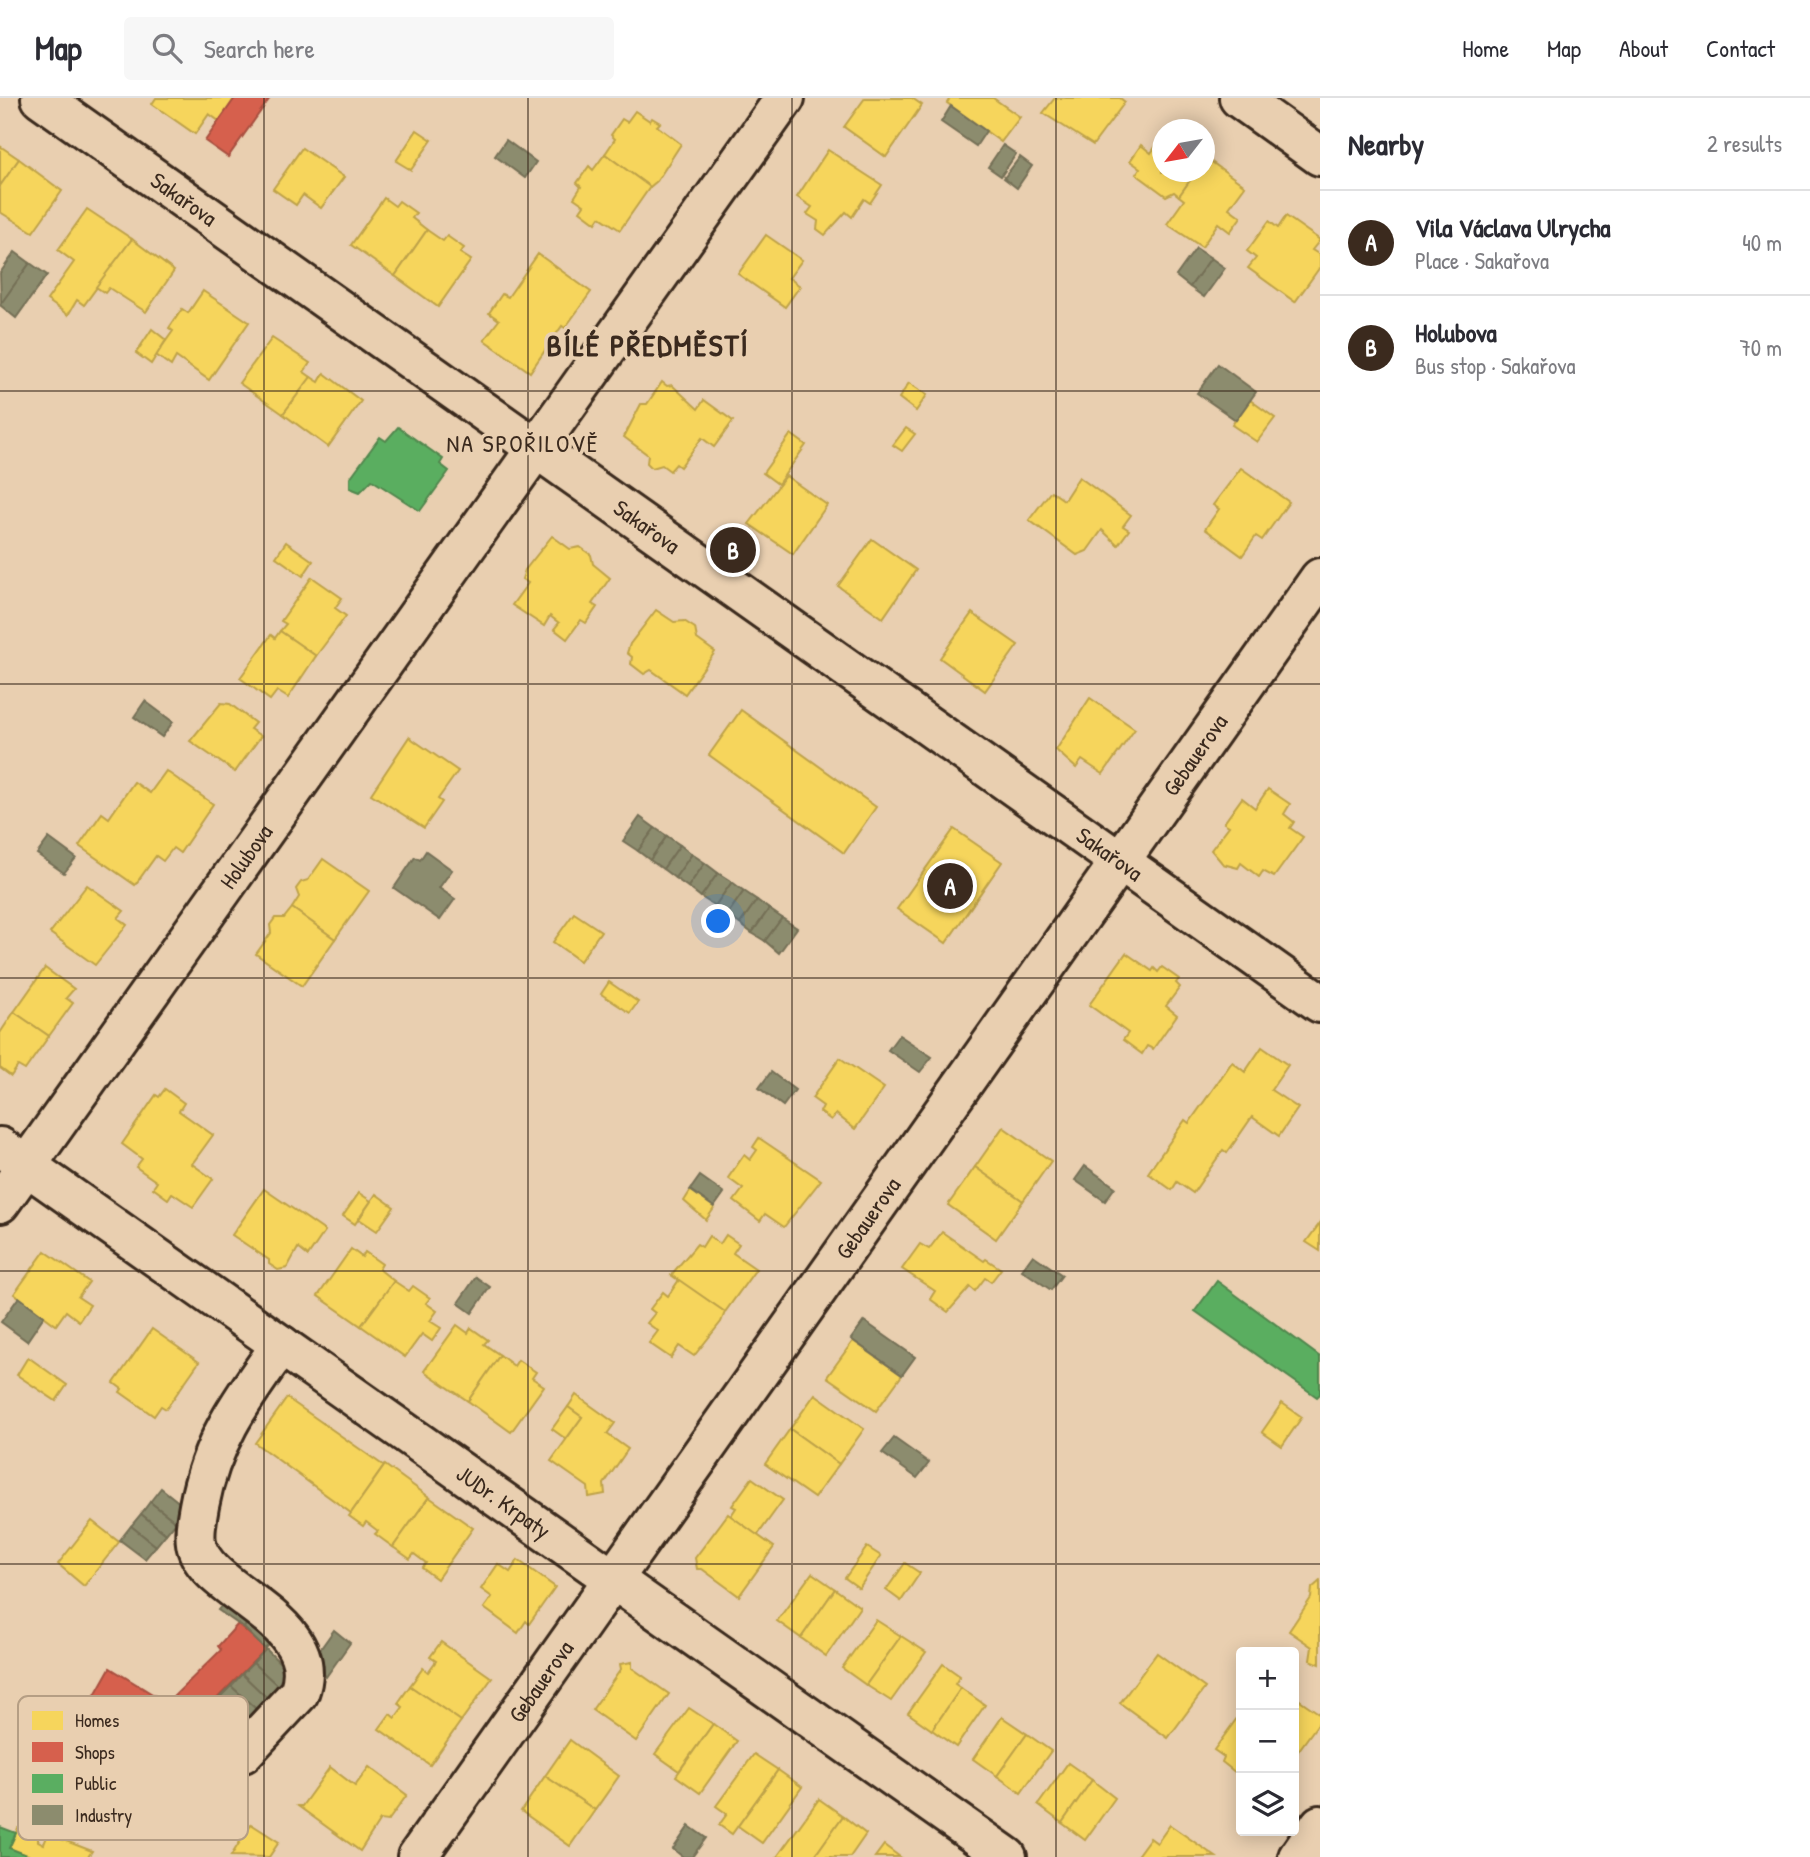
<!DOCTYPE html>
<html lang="en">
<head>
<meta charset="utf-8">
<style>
  :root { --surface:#fff; --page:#f7f7f7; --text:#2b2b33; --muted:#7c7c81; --line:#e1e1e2; --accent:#3b2a1e }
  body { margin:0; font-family:"Patrick Hand",sans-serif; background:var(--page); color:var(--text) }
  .controls { position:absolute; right:21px; bottom:21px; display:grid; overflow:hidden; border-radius:7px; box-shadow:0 4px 18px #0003 }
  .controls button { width:63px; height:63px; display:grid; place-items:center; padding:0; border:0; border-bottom:2px solid var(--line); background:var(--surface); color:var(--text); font:35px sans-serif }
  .compass { position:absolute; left:1152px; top:21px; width:63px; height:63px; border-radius:50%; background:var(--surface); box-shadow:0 4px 18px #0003; rotate:239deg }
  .you { position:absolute; left:719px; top:824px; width:24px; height:24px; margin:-18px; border:5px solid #fff; border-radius:50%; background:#1a73e8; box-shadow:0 0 0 10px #1a73e833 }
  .badge { display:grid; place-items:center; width:46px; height:46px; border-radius:50%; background:var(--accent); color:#fff; font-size:23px; font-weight:700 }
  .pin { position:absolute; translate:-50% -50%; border:4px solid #fff; box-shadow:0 2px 7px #0006 }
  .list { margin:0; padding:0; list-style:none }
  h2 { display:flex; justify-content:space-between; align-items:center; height:91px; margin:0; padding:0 28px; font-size:30px }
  h2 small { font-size:23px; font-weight:400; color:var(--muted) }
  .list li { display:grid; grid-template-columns:46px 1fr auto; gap:21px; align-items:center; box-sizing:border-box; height:105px; padding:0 28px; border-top:2px solid var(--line) }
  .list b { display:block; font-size:26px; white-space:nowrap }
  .list p { margin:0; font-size:23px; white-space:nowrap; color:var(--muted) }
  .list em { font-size:23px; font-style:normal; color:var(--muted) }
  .icon { flex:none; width:38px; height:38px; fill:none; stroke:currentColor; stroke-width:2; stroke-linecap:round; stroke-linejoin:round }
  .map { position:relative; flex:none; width:1320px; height:1759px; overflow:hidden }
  header { display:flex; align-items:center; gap:42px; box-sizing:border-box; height:98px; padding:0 35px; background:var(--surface); border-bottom:2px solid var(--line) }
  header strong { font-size:33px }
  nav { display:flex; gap:38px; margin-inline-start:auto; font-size:24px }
  .search { width:490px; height:63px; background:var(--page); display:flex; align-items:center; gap:18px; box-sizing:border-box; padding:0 24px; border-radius:7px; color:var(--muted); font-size:26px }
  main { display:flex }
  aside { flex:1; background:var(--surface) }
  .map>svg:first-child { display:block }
  .homes { fill:#f6d55c; stroke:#bea249; stroke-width:2 }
  .shops { fill:#d6604d; stroke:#a8503f; stroke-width:2 }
  .public { fill:#5aae61; stroke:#51864d; stroke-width:2 }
  .industry { fill:#8c8c6e; stroke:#746f56; stroke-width:2 }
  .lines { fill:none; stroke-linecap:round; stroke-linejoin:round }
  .minor-casing { stroke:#3b2a1e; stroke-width:44 }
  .minor { stroke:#e9cfb0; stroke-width:38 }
  .grid { fill:none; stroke:#3b2a1e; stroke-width:2; stroke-opacity:0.55 }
  .labels { text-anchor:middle; stroke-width:7; stroke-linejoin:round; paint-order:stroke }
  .street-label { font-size:23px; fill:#3b2a1e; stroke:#e9cfb0 }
  .neighbourhood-label { font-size:24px; letter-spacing:2px; fill:#3b2a1e; stroke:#e9cfb0 }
  .district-label { font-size:30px; font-weight:bold; letter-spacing:2px; fill:#3b2a1e; stroke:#e9cfb0 }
  .key { fill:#e9cfb0; stroke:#b59e84; stroke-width:2 }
  .key-label { font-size:19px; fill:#3b2a1e }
</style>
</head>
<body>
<header>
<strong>Map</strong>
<div class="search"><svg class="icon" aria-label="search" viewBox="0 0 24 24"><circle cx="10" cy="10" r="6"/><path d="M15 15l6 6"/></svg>Search here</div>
<nav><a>Home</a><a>Map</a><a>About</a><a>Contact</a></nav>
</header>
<main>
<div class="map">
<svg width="1320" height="1759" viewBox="0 0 1320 1759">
  <rect width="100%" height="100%" fill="#e9cfb0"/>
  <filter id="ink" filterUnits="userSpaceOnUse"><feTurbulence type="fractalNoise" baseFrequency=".0143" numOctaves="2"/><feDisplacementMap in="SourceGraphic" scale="14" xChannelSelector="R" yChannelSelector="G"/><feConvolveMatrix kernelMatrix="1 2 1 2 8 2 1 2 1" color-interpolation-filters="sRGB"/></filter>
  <g filter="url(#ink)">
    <!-- homes -->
    <g class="homes">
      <polygon points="156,0 235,0 219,23 209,16 195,36 152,6"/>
      <polygon points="865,0 912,0 922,7 886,59 844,29"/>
      <polygon points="950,0 993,0 1020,19 1001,44 947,5"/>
      <polygon points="1055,0 1120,0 1125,4 1093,47 1043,15"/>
      <polygon points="635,13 650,23 652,20 660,25 657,28 681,46 657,83 650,89 605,56 615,41 611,37 622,21 627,24"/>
      <polygon points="417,32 432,42 411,72 396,63"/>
      <polygon points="1162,39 1162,74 1196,74 1179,98 1174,94 1166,98 1136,76 1140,70 1130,63 1141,47 1151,55"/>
      <polygon points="0,48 19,61 0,88"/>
      <polygon points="302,50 344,79 321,110 303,97 296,107 273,91"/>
      <polygon points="828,52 882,87 870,105 864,101 852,119 846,114 825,137 817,131 818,123 807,116 812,109 797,99"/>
      <polygon points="605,56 650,89 620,132 600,119 596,125 580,113 584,107 574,100 581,89 577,85 589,68 593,72"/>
      <polygon points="1206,60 1245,88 1229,110 1241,119 1230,134 1218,125 1202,149 1167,126 1184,102 1179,98 1196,74 1204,74"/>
      <polygon points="19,61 62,93 33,134 0,114 0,88"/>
      <polygon points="384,100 395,108 399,103 416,115 412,120 427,132 395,178 351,147"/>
      <polygon points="87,111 132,141 84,207 77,202 68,217 47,202 74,164 58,152"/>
      <polygon points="1286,118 1320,142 1312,152 1320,157 1320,169 1295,204 1248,170 1256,160 1247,153 1269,123 1278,130"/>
      <polygon points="427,132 443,143 447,138 464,150 460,155 471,162 438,209 395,178"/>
      <polygon points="766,137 802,162 789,180 800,188 785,209 738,176"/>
      <polygon points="132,141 174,173 146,214 109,190 105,195 96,189"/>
      <polygon points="538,156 591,194 565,230 562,228 530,274 484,242 499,222 489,215 502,196 508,199"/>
      <polygon points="203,193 249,224 209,282 176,259 171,268 156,257 173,233 169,230 182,211 188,215"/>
      <polygon points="152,231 166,242 151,266 136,255"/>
      <polygon points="272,240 310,265 304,274 311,279 283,316 239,285"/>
      <polygon points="324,275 361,303 328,349 283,316 311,279 319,284"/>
      <polygon points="662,284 667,288 672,287 698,311 704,302 733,323 714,349 702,340 680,369 676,366 670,373 662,367 652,370 647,365 648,357 624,339 641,306 647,306"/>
      <polygon points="909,285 927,297 916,313 899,300"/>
      <polygon points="1250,302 1275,320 1257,344 1232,327"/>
      <polygon points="906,330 915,336 902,353 893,347"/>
      <polygon points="791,336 806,347 778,386 763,375"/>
      <polygon points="1241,370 1289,404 1262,442 1256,438 1242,458 1205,431 1219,411 1213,407"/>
      <polygon points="786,378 827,407 793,456 749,426"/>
      <polygon points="1079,379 1131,417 1123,428 1129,432 1118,447 1102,432 1087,453 1077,457 1029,422 1051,393 1064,402"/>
      <polygon points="552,438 570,451 580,449 591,457 593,466 610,480 592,506 597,509 586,525 581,522 567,541 554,531 559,525 550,518 544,528 512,507 528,485 522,481 525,472"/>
      <polygon points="872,441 916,472 883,520 838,488"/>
      <polygon points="286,444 313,463 303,478 276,459"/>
      <polygon points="312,479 342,500 335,510 346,518 316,558 280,533 286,526 281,523"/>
      <polygon points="656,512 674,524 684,523 695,530 697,541 715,554 685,596 651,572 644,576 631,566 632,559 627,555 630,546"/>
      <polygon points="972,515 1018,547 985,593 940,560"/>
      <polygon points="280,533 316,558 288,600 277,593 270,602 240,580 271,537 275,540"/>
      <polygon points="1090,600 1135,631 1103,676 1082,662 1076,670 1056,652"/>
      <polygon points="221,605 230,606 255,625 250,631 261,638 235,674 190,643"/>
      <polygon points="741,612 876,709 844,755 709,657"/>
      <polygon points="409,639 458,673 438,701 442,704 424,730 371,696"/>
      <polygon points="166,673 213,706 180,755 173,750 163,763 156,758 135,787 79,748 102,715 109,720 134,684 150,695"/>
      <polygon points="1268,691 1290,706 1284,716 1294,724 1290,730 1303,739 1274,779 1263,773 1259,779 1241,765 1238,770 1223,766 1211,752 1229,728 1224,725 1242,700 1255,710"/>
      <polygon points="954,731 1002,764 946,845 897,811"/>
      <polygon points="323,761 369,793 335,841 292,810 299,799 296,791 301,784 308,782"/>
      <polygon points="87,787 124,813 118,820 127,827 95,867 50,835"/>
      <polygon points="292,810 335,841 302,888 256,856 271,835 270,827 275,820 284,820"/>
      <polygon points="574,815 601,833 580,863 553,844"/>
      <polygon points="1126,855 1152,873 1154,870 1158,874 1162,869 1179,881 1176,885 1180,889 1166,908 1177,917 1153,951 1147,948 1142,956 1123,942 1128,935 1089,907"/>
      <polygon points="45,870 74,891 66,900 73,905 49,938 14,914"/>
      <polygon points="609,884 638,904 630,915 601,896"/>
      <polygon points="14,914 49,938 25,972 18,968 11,978 0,970 0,935"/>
      <polygon points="1262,949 1288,967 1271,992 1298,1010 1279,1038 1252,1019 1227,1055 1223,1052 1193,1095 1177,1084 1172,1092 1148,1075 1185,1022 1189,1025 1232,964 1245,974"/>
      <polygon points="840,960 884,990 855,1031 836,1016 831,1022 820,1014 823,1008 812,1000"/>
      <polygon points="165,991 184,1005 179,1013 213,1037 192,1066 213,1081 193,1109 172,1095 168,1101 153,1090 157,1084 136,1069 142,1061 122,1046 156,997 159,999"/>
      <polygon points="1003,1029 1051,1063 1023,1103 975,1069"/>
      <polygon points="759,1040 821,1082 784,1129 765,1116 760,1123 734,1103 743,1091 728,1080 744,1057 750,1062 757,1052 753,1049"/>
      <polygon points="975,1069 1023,1103 996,1141 948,1107"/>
      <polygon points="264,1091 325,1133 308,1158 298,1150 287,1170 278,1172 269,1166 269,1162 232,1137"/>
      <polygon points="691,1092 715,1109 706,1122 684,1103"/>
      <polygon points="359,1095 371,1103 355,1126 343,1118"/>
      <polygon points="376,1096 394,1109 377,1133 359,1121"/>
      <polygon points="1320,1125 1320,1153 1306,1144"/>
      <polygon points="942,1134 984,1163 986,1161 1001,1171 991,1184 985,1180 975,1193 970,1189 948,1214 930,1201 935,1193 902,1171 920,1146 929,1151"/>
      <polygon points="726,1137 739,1146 733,1155 756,1171 725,1214 671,1177 697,1146 702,1149 709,1138 720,1146"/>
      <polygon points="351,1151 362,1159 365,1154 382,1166 379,1171 394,1183 361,1228 318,1198"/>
      <polygon points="45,1153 89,1184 78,1199 90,1207 79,1223 66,1213 56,1227 14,1196"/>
      <polygon points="679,1182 725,1214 721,1224 694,1258 679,1248 671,1260 649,1245 658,1233 647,1225 655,1215 650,1211 663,1194 668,1198"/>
      <polygon points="394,1183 409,1193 413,1188 430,1200 426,1205 437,1213 430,1223 441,1230 432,1243 422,1236 405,1259 361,1228"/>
      <polygon points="457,1227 468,1235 471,1230 488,1242 484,1246 500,1257 468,1303 424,1273"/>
      <polygon points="152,1231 199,1264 166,1311 161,1308 154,1318 120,1294 122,1291 114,1285"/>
      <polygon points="853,1243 902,1277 876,1313 827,1279"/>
      <polygon points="500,1257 514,1268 518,1262 536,1274 532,1280 544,1288 511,1334 468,1303"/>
      <polygon points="28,1259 67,1287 56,1303 17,1277"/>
      <polygon points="815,1296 864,1331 839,1366 790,1331"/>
      <polygon points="576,1297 615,1325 607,1336 628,1351 604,1386 605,1396 589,1399 588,1389 551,1363 582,1319 568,1309"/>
      <polygon points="287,1300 384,1368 351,1415 255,1345"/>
      <polygon points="1282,1305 1302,1319 1282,1348 1262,1334"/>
      <polygon points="568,1309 582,1319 566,1341 552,1331"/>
      <polygon points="790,1331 839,1366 814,1400 765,1366"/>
      <polygon points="385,1367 429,1399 393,1449 375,1436 378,1433 366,1424 363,1428 349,1418"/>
      <polygon points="752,1380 783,1402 757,1438 730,1419 736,1410 732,1408"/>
      <polygon points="429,1399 473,1430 437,1481 422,1470 426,1465 414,1456 410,1461 393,1449"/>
      <polygon points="728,1416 774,1449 739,1498 702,1471 697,1471 695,1460"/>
      <polygon points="92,1423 119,1444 84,1488 58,1466"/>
      <polygon points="867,1449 881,1458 859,1490 845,1480"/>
      <polygon points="518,1462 555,1489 529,1526 526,1523 518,1535 484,1510 492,1499 481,1491 498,1466 510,1474"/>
      <polygon points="905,1465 920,1475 901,1503 886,1492"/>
      <polygon points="812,1475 835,1491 801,1540 777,1523"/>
      <polygon points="1320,1483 1320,1566 1310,1562 1312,1549 1289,1533 1311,1500 1312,1490"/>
      <polygon points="835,1491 860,1509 826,1558 801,1540"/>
      <polygon points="876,1522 901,1538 866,1587 842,1570"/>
      <polygon points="901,1538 926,1554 891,1603 866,1587"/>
      <polygon points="441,1544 492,1580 461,1623 410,1588 423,1570 428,1574 436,1563 430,1559"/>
      <polygon points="1157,1555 1205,1590 1168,1640 1120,1605"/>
      <polygon points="632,1564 632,1570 669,1596 636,1643 592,1612 621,1571 620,1566"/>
      <polygon points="943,1566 960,1578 955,1586 961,1590 932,1632 908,1615"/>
      <polygon points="410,1588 461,1623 430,1667 379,1631 390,1616 395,1620 403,1609 398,1605"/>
      <polygon points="961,1590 985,1607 956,1649 932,1632"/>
      <polygon points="1294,1598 1320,1616 1320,1623 1296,1656 1294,1654"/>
      <polygon points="689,1610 713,1626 679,1673 655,1656"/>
      <polygon points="1240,1616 1241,1617 1241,1679 1222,1664 1224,1659 1214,1652"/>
      <polygon points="1002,1619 1027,1636 997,1678 973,1661"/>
      <polygon points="713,1626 737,1643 700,1695 676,1678"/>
      <polygon points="1027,1636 1051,1653 1021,1695 997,1678"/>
      <polygon points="570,1642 619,1678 595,1712 545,1678"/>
      <polygon points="754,1656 778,1672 732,1736 719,1727 727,1716 716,1708"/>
      <polygon points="1068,1665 1092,1682 1062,1725 1038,1707"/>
      <polygon points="330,1669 355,1688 369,1669 407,1697 388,1723 380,1722 360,1753 298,1708 302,1708"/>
      <polygon points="778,1672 802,1689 762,1745 738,1728"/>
      <polygon points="545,1678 595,1712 570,1748 521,1713"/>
      <polygon points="1092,1682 1115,1700 1085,1742 1062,1725"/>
      <polygon points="819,1701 843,1718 814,1759 777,1759"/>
      <polygon points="843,1718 866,1736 850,1759 814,1759"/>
      <polygon points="251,1726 279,1744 269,1759 231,1758"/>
      <polygon points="1170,1727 1216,1759 1136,1759 1150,1740 1157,1745"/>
      <polygon points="26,1728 33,1731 38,1737 38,1743 44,1746 48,1736 92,1753 88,1759 32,1759 9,1750 18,1730"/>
      <polygon points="884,1747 900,1759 875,1759"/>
    </g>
    <!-- shops -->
    <g class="shops">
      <polygon points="235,0 270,0 228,59 205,43"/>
      <polygon points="238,1526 266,1551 172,1646 92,1602 110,1570 167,1605 221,1552 218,1548"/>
    </g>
    <!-- public -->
    <g class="public">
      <polygon points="398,329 443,361 440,366 449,373 420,413 372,382 360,394 350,390 350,380 380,339 386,343"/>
      <polygon points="1217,1183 1320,1259 1320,1296 1317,1299 1195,1213"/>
      <polygon points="0,1729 16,1735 9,1750 32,1759 0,1759"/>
    </g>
    <!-- industry -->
    <g class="industry">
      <polygon points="951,8 986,33 976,48 941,24"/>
      <polygon points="506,42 536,64 525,80 495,58"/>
      <polygon points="1003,47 1016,56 1001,78 988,69"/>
      <polygon points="1020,59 1032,68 1017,90 1004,80"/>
      <polygon points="1196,150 1211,160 1190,189 1176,178"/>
      <polygon points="15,154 30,165 1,206 0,175"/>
      <polygon points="1211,160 1225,170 1204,199 1190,189"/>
      <polygon points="30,165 47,177 16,220 0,207"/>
      <polygon points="1218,266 1256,294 1236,322 1197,295"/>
      <polygon points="145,603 173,624 162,639 134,619"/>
      <polygon points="640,719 655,730 638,753 623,743"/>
      <polygon points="655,730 667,738 650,762 638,753"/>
      <polygon points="667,738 680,747 663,771 650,762"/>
      <polygon points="49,740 76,760 64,775 37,756"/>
      <polygon points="680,747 692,756 675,780 663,771"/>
      <polygon points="426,753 452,772 439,790 455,801 440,822 394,790 415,759 420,762"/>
      <polygon points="692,756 705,765 688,789 675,780"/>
      <polygon points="705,765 718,775 701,799 688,789"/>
      <polygon points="718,775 732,784 715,808 701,799"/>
      <polygon points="732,784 744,793 727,817 715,808"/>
      <polygon points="744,793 757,802 740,826 727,817"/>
      <polygon points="757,802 769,811 752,835 740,826"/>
      <polygon points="769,811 782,820 765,843 752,835"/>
      <polygon points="782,820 797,830 779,855 765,843"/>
      <polygon points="899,937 932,959 920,974 888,952"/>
      <polygon points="771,974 795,992 783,1008 759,990"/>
      <polygon points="1085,1068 1115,1089 1105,1103 1075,1082"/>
      <polygon points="700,1078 724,1095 714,1109 690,1092"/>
      <polygon points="1033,1157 1062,1177 1051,1192 1022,1172"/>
      <polygon points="476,1179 490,1189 472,1215 458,1205"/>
      <polygon points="19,1199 44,1218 27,1243 1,1224"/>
      <polygon points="864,1223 915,1259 902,1277 851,1241"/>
      <polygon points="894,1340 929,1365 917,1380 882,1355"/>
      <polygon points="161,1390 186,1410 176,1424 150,1404"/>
      <polygon points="150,1404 176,1424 166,1436 141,1416"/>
      <polygon points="141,1416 166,1436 156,1448 131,1428"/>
      <polygon points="131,1428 156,1448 145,1461 120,1442"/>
      <polygon points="229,1498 254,1515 244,1530 218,1512"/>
      <polygon points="254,1515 277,1538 265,1551 244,1530"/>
      <polygon points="334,1532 350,1545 326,1579 314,1560"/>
      <polygon points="266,1551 291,1576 279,1589 253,1565"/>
      <polygon points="253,1565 279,1589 268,1601 242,1576"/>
      <polygon points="242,1576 268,1601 257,1612 231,1588"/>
      <polygon points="231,1588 257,1612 246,1623 220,1599"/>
      <polygon points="689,1728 706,1740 692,1759 683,1759 673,1751"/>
    </g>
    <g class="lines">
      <defs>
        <g id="minor">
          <path id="s1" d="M41,0L1320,905"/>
          <polyline points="1239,0 1320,58"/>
          <path id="s2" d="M0,1049L1007,1759"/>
          <path id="s3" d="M0,1105L785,0"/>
          <path d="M243,1655L299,1595C326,1521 203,1495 196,1445C194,1433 197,1420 199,1408C211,1342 243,1300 281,1247"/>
          <path id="s4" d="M417,1759L1320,480"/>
          <polyline points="1298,1759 1320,1727"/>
        </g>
      </defs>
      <!-- minor casing -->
      <use href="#minor" class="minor-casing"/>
      <!-- minor -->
      <use href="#minor" class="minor"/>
    </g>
  </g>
  <!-- grid -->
  <path class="grid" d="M264,0V1759M528,0V1759M792,0V1759M1056,0V1759M0,293H1320M0,586H1320M0,880H1320M0,1173H1320M0,1466H1320"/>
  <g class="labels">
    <!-- street labels -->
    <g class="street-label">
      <text dy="8" stroke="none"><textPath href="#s1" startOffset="175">Sakařova</textPath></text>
      <text dy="8" stroke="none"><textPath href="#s1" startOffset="742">Sakařova</textPath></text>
      <text dy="8" stroke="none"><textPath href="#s4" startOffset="1349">Gebauerova</textPath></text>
      <text dy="8" stroke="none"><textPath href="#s1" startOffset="1309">Sakařova</textPath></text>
      <text dy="8" stroke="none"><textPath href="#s3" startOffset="425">Holubova</textPath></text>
      <text dy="8" stroke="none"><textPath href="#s4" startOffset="782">Gebauerova</textPath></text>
      <text dy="8" stroke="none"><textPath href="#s2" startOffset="616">JUDr. Krpaty</textPath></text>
      <text dy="8" stroke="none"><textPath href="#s4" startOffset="215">Gebauerova</textPath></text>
    </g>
    <!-- neighbourhood labels -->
    <g class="neighbourhood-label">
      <text x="523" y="354">NA SPOŘILOVĚ</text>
    </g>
    <!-- district labels -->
    <g class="district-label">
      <text x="648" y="258">BÍLÉ PŘEDMĚSTÍ</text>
    </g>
  </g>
  <!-- legend -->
  <rect x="18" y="1598" width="230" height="144" rx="10" class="key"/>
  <rect x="32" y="1613" width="31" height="19" fill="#f6d55c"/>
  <rect x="32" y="1644" width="31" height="20" fill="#d6604d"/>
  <rect x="32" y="1676" width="31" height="19" fill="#5aae61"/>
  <rect x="32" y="1707" width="31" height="20" fill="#8c8c6e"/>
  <g class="key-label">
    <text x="75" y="1629">Homes</text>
    <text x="75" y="1661">Shops</text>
    <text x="75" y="1692">Public</text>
    <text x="75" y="1724">Industry</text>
  </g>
</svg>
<div class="controls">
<button>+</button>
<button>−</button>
<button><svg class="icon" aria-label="layers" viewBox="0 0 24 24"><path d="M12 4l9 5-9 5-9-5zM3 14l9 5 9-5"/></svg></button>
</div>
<svg class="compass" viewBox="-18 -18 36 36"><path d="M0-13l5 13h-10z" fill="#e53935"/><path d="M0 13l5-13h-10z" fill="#7c7c81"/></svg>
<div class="you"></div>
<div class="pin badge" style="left:950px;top:788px">A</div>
<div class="pin badge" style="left:733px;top:452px">B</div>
</div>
<aside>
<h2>Nearby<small>2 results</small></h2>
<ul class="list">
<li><span class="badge">A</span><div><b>Vila Václava Ulrycha</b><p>Place · Sakařova</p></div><em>40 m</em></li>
<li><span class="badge">B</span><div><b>Holubova</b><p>Bus stop · Sakařova</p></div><em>70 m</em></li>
</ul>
</aside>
</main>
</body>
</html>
